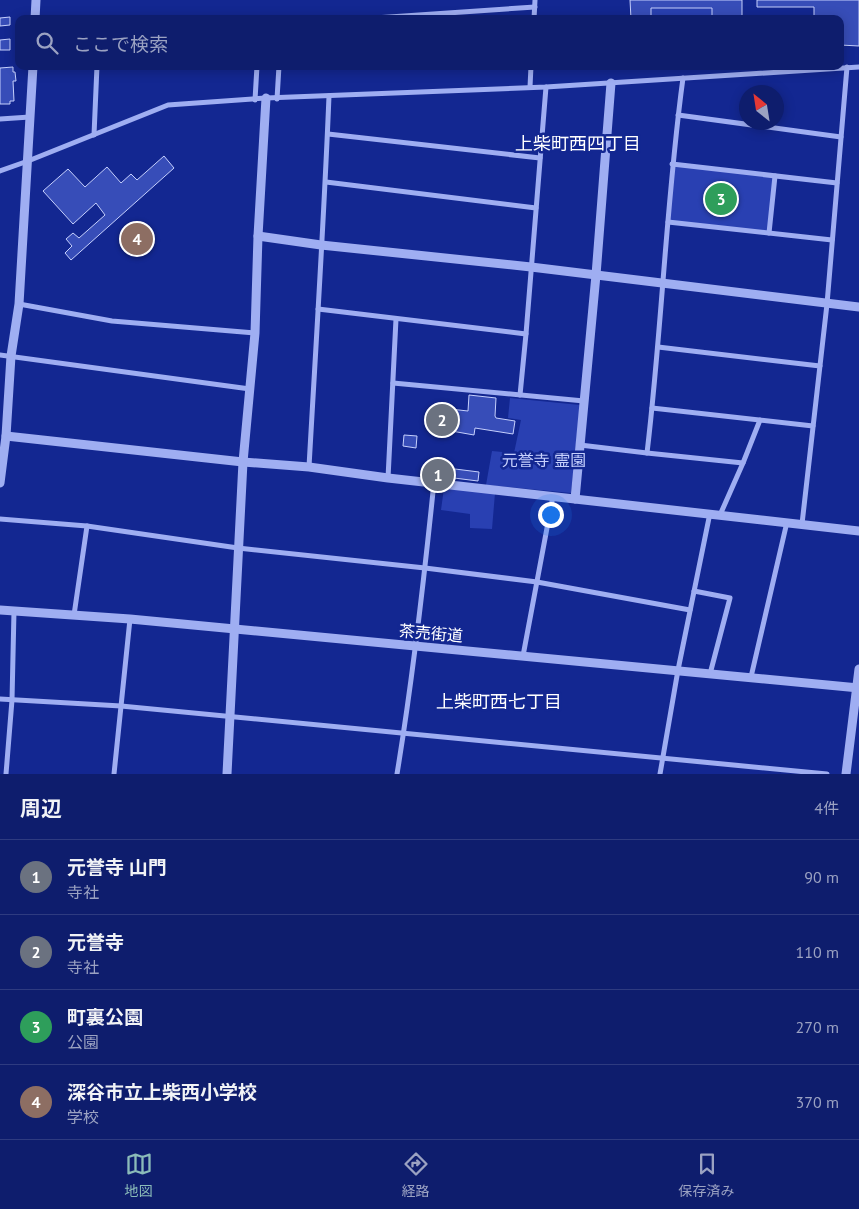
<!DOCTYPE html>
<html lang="ja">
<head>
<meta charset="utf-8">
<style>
  :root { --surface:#0e1d6d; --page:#1c2a75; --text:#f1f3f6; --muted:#9ba2c2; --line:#2e3b80; --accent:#8bbbb9 }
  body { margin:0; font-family:"PT Sans","Noto Sans JP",sans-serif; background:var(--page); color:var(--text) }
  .compass { position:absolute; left:739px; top:85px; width:45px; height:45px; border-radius:50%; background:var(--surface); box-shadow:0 2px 12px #0003; rotate:330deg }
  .you { position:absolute; left:550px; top:514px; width:18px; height:18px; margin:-12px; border:4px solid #fff; border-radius:50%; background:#1a73e8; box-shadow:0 0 0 8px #1a73e833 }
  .badge { display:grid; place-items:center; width:32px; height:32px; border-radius:50%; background:var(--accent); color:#fff; font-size:16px; font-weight:700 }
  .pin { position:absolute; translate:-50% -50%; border:2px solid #fff; box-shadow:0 1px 5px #0006 }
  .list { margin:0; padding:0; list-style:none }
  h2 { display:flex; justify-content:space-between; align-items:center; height:65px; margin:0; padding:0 20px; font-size:21px }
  h2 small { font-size:16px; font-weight:400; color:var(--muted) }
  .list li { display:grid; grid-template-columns:32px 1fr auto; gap:15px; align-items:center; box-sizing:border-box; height:75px; padding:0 20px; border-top:1px solid var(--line) }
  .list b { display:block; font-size:19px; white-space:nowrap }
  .list p { margin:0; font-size:16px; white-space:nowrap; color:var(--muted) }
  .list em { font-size:16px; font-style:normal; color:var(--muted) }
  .icon { flex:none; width:28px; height:28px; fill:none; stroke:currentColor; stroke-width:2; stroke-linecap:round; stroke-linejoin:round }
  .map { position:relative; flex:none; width:859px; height:774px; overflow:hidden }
  .search { position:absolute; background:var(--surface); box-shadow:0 2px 12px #0003; left:15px; right:15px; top:15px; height:55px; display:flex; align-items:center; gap:12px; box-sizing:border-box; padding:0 18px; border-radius:10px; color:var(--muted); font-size:19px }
  .sheet { height:365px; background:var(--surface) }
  nav { display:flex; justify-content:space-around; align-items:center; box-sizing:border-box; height:70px; border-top:1px solid var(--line); background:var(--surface); font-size:14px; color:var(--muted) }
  nav a { display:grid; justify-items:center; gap:2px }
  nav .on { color:var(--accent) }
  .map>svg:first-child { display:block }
  .green { fill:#2940b2 }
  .building { fill:#374db8; stroke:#c6d0fd }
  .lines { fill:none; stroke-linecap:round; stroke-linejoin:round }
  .minor { stroke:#9faef2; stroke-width:5 }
  .tertiary { stroke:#9faef2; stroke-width:9 }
  .labels { text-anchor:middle; stroke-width:5; stroke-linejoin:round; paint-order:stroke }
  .park-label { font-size:16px; fill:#c6d0fd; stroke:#132791 }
  .street-label { font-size:16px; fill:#fff; stroke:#132791 }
  .neighbourhood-label { font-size:18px; fill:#fff; stroke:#132791 }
</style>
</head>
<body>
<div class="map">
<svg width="859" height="774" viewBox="0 0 859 774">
  <rect width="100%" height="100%" fill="#132791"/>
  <!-- green -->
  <g class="green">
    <rect x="651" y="8" width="61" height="11"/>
    <polygon points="672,164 775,176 769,233 668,222"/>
    <polygon points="510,398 580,405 571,493 486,485 492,451 514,453 521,420 508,418"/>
    <polygon points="444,488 495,493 492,529 470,528 470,514 441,510"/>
  </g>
  <!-- building -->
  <g class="building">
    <polygon points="630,0 742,0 742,19 712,19 712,8 651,8 651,19 631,19"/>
    <polygon points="757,0 859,0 859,46 840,45 840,19 814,19 814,7 757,7"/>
    <polygon points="10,17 10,25 0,26 0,18"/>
    <polygon points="10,39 10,50 0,50 0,40"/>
    <polygon points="13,67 13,72 15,72 16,81 13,81 14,101 10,101 10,104 0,104 0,68"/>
    <polygon points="164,156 174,168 71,260 65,253 72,246 66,239 73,233 79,238 105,215 96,203 73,224 43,191 68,169 85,187 107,167 121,183 131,174 137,180"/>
    <polygon points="469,395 496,398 495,416 496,418 515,421 513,434 475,428 474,435 446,430 445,435 437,434 437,429 429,428 432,407 468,411"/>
    <polygon points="404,435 417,436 416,448 403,446"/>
    <polygon points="455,469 479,472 478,481 454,478"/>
  </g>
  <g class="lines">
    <!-- minor -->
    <g class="minor">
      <polyline points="360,19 535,7"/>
      <polyline points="534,19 535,0"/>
      <polyline points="530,87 531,66"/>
      <polyline points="277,99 279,66"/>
      <polyline points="255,100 257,66"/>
      <polyline points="678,115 841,137"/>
      <polyline points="0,119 30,117"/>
      <polyline points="328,134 540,158"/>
      <polyline points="94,135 97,66"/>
      <polyline points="672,164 837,183"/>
      <polyline points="0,171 28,161 168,105 266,98 546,87 859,67"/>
      <polyline points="326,182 536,208"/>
      <polyline points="668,222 832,240"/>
      <polyline points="769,233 775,176"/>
      <polyline points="19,304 112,321 255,333"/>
      <polyline points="318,309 526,334 546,87"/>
      <polyline points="658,347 820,366"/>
      <polyline points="0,355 250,389"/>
      <polyline points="393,383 584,401"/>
      <polyline points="520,395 526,334"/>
      <polyline points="652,408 813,426"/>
      <path d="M580,445L647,453C662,328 666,202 683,78"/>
      <polyline points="647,453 743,463"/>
      <path d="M309,467C316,343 324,220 329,96"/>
      <polyline points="388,478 396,319"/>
      <polyline points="720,515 743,463 760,420"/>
      <polyline points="0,519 87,526 238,548 425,568 537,582 690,610"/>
      <polyline points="802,524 827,304 847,67"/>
      <polyline points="694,591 730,598 710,674"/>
      <polyline points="74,615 87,526"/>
      <polyline points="523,656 553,496"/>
      <polyline points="751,677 787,522"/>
      <polyline points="0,699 121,706 827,774"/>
      <polyline points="6,774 12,700 14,611"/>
      <polyline points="114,774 130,619"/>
      <path d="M397,774C413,677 424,580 434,482"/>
      <polyline points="660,774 678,670 710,513"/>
    </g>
    <!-- tertiary -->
    <g class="tertiary">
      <polyline points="35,19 36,0"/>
      <polyline points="258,236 321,245 531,267 859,307"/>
      <polyline points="6,436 243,462 309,467 388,478 859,531"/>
      <polyline points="0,483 6,436 11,356 19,304 33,66"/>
      <polyline points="575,499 596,275 611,83"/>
      <polyline points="0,610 130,619 859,688"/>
      <polyline points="227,774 243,462 255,333 258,236 266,98"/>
      <polyline points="846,774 859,669"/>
    </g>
  </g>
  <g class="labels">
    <!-- park labels -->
    <g class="park-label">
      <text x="544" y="466">元誉寺 霊園</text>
    </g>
    <!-- street labels -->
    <g class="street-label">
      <text transform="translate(431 633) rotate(5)" y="6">茶売街道</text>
    </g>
    <!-- neighbourhood labels -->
    <g class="neighbourhood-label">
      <text x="578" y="150">上柴町西四丁目</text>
      <text x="499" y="708">上柴町西七丁目</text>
    </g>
  </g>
</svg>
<svg class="compass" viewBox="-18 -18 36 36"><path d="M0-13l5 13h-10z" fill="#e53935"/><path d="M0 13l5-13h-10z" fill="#9ba2c2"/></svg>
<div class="you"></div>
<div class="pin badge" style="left:438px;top:475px;background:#6b7280">1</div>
<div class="pin badge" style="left:442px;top:420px;background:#6b7280">2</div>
<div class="pin badge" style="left:721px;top:199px;background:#2e9e5b">3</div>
<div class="pin badge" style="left:137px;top:239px;background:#8d6e63">4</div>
<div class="search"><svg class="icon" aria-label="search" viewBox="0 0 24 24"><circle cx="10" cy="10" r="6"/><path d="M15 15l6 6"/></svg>ここで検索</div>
</div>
<section class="sheet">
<h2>周辺<small>4件</small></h2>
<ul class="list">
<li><span class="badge" style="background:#6b7280">1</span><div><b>元誉寺 山門</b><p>寺社</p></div><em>90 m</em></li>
<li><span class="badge" style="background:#6b7280">2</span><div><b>元誉寺</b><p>寺社</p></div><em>110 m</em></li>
<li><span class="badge" style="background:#2e9e5b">3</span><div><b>町裏公園</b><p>公園</p></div><em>270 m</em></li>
<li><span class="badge" style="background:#8d6e63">4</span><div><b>深谷市立上柴西小学校</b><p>学校</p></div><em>370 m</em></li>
</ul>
</section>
<nav>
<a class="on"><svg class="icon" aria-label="map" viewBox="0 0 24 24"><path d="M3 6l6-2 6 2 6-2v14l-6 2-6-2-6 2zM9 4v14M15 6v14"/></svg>地図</a>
<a><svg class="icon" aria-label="directions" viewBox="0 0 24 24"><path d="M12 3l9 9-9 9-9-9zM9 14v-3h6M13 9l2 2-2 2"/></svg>経路</a>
<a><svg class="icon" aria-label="saved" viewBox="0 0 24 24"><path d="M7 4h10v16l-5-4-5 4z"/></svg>保存済み</a>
</nav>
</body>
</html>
